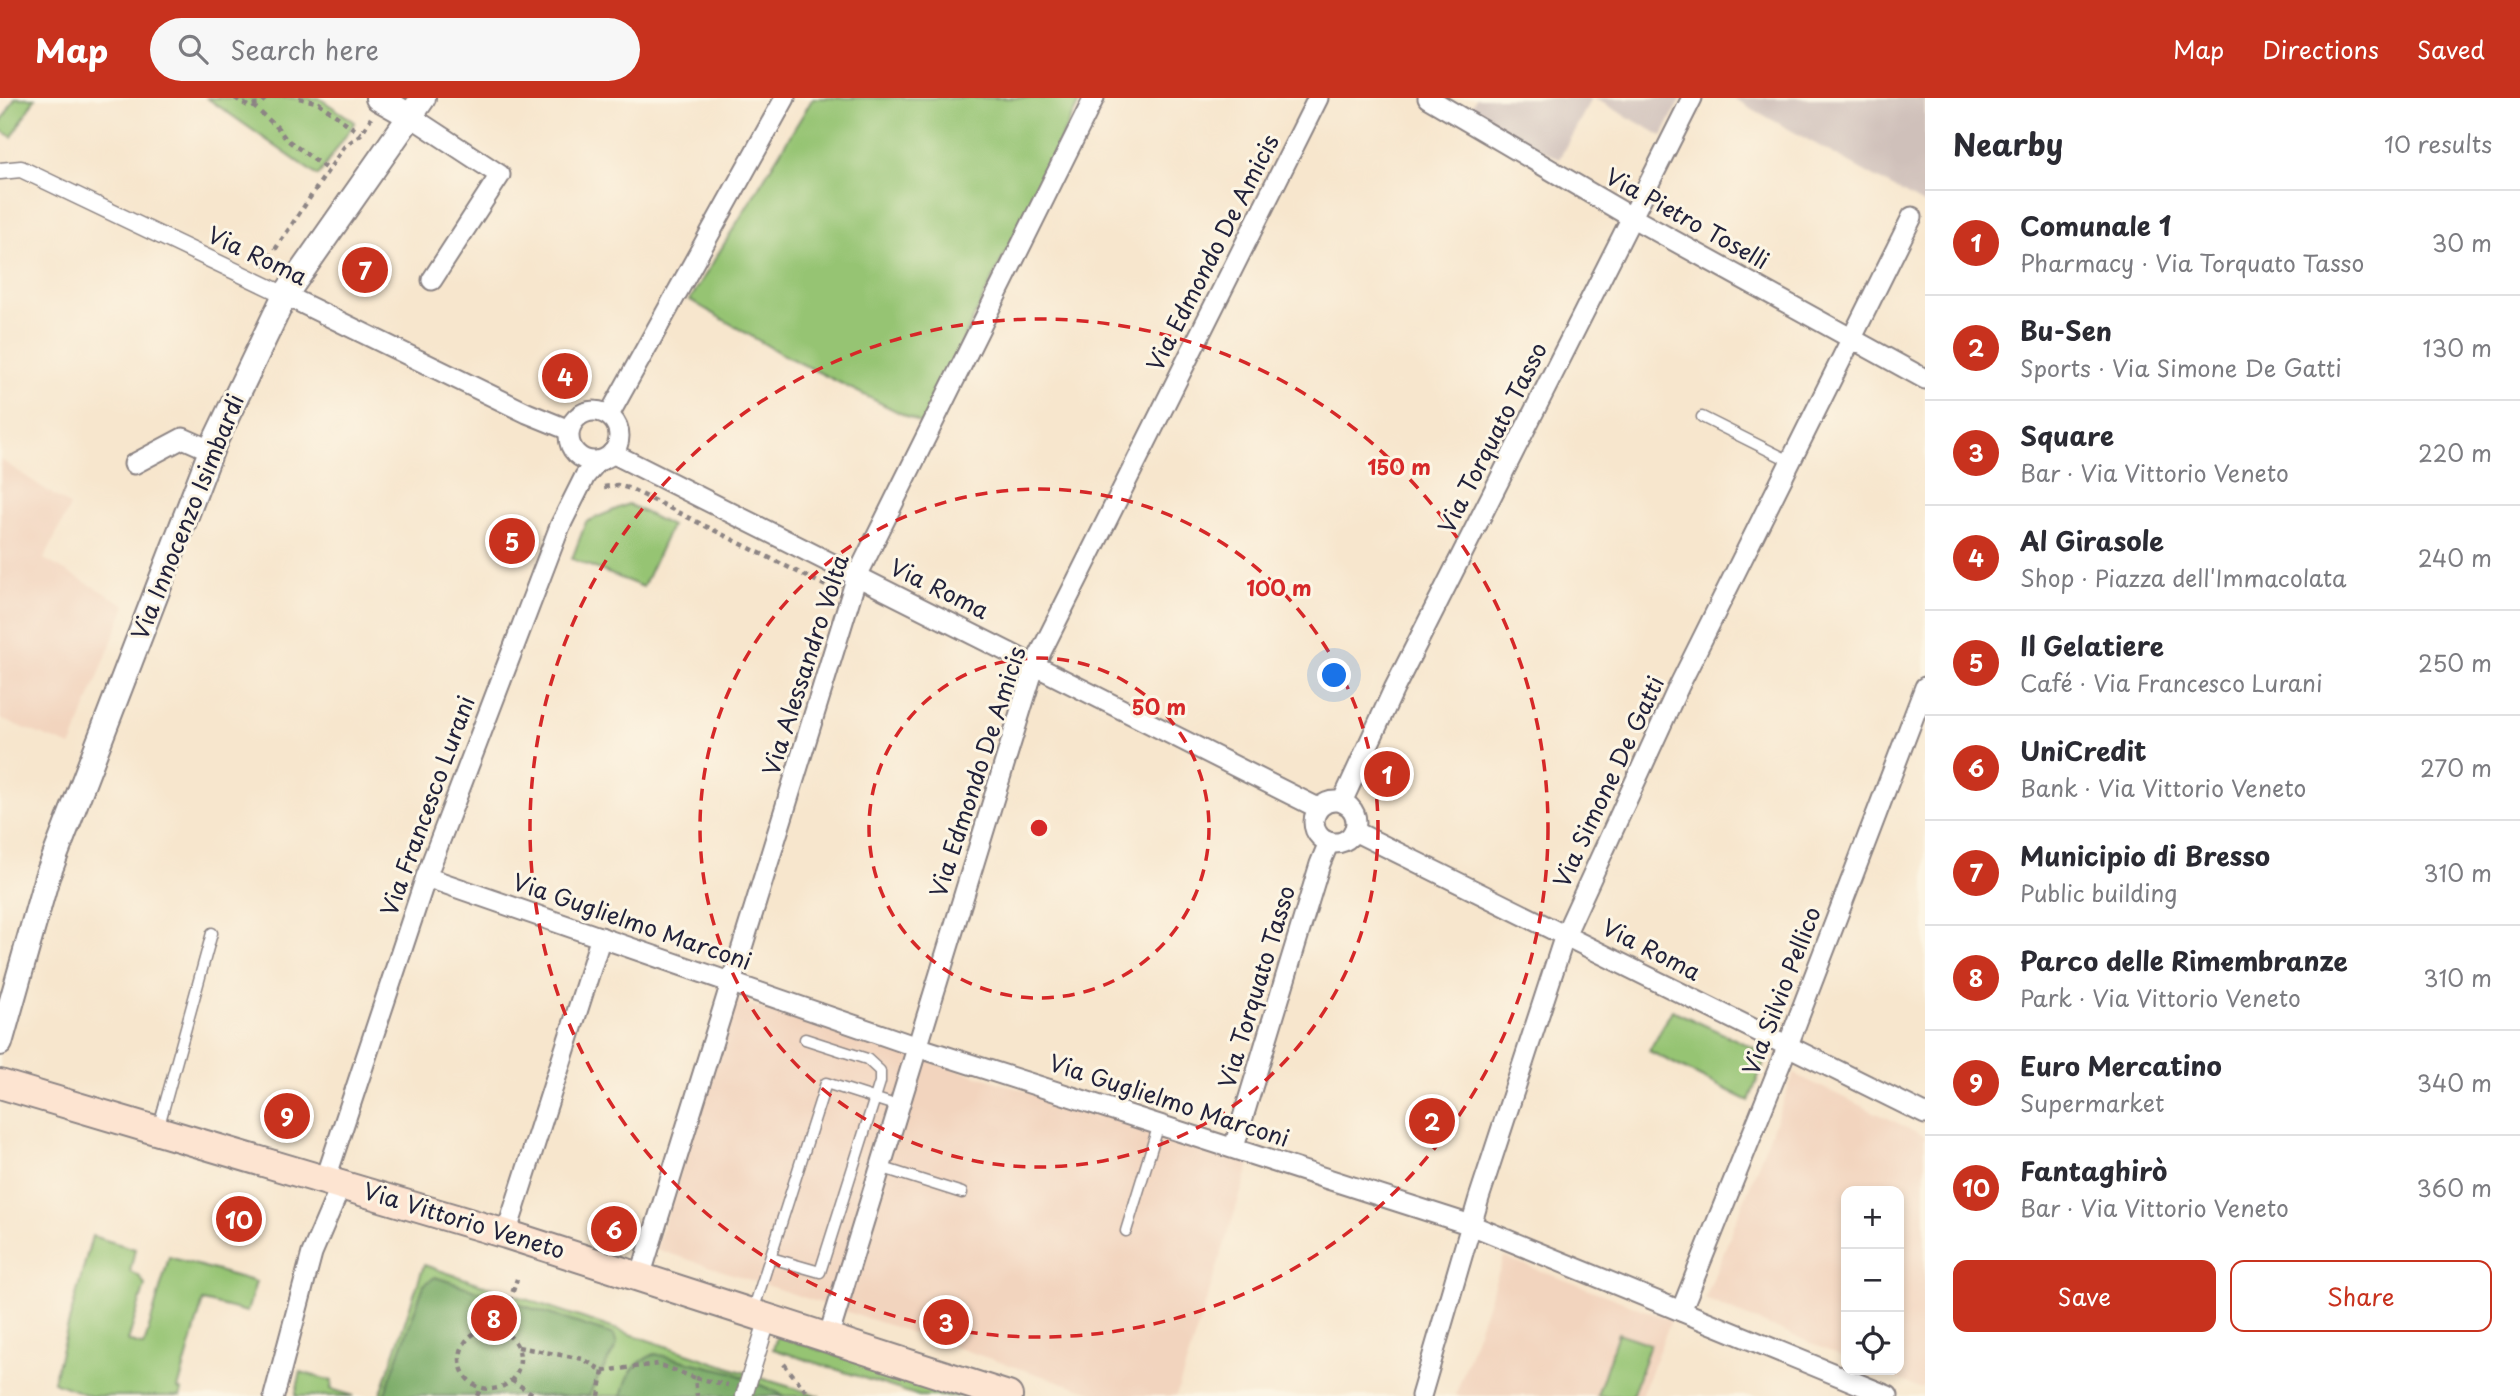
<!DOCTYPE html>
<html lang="en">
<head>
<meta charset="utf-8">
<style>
  :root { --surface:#fff; --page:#f7f7f7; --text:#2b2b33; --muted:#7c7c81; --line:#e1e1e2; --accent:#c8321e }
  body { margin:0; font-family:"Playpen Sans",sans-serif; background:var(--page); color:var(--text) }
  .controls { position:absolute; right:21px; bottom:21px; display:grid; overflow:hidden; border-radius:14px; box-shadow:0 4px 10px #0003 }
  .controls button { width:63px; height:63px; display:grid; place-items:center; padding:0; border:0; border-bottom:2px solid var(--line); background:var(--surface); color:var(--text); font:35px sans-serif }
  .you { position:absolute; left:1335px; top:578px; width:24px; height:24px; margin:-18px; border:5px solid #fff; border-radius:50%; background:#1a73e8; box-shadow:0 0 0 10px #1a73e833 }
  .badge { display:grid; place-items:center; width:46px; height:46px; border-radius:50%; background:var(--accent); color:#fff; font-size:23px; font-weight:700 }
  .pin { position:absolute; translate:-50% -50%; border:4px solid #fff; box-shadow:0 2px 7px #0006 }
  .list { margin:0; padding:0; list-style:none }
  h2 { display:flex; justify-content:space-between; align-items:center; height:91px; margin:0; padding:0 28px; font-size:30px }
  h2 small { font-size:23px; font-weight:400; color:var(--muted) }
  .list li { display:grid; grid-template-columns:46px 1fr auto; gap:21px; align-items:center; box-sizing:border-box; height:105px; padding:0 28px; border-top:2px solid var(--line) }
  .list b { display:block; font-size:26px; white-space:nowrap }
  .list p { margin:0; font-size:23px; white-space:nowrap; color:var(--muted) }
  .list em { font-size:23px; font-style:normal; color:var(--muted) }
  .actions { display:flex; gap:14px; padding:21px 28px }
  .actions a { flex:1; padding:16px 0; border:2px solid var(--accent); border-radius:14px; text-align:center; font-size:24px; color:var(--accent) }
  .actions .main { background:var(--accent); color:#fff }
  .icon { flex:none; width:38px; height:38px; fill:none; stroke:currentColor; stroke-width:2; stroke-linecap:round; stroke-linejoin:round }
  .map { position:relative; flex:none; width:1925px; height:1298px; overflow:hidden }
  header { display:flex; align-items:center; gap:42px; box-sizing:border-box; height:98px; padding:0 35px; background:var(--accent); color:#fff }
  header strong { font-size:33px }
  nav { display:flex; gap:38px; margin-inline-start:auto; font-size:24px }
  .search { width:490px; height:63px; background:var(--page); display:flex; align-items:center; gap:18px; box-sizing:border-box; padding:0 24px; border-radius:38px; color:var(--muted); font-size:26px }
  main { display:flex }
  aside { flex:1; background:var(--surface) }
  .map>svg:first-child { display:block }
  .built { fill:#f2d4be }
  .industrial { fill:#cfc0ba }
  .green { fill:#96c473; stroke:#5c7357; stroke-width:2 }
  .forest { fill:#78aa65; stroke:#4d6650; stroke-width:2 }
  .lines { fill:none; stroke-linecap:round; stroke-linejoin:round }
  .service-casing { stroke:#8c8484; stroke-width:13 }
  .pedestrian-casing { stroke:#8c8484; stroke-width:19 }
  .minor-casing { stroke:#8c8484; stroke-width:23 }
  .tertiary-casing { stroke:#8c8484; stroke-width:28 }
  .secondary-casing { stroke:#8c8484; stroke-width:32 }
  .path { stroke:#8c8484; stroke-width:4.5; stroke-dasharray:5 5; stroke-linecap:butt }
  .service { stroke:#fff; stroke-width:10 }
  .pedestrian { stroke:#fff; stroke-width:16 }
  .minor { stroke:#fff; stroke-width:19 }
  .tertiary { stroke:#fff; stroke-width:24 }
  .secondary { stroke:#fde4d1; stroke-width:28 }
  .ring { fill:none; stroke:#d62828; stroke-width:3.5; stroke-dasharray:12 9 }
  .labels { text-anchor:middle; stroke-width:6; stroke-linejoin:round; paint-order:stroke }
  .street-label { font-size:23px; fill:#22223b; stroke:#fcf5e5 }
  .centre { fill:#d62828; stroke:#fcf5e5; stroke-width:3.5 }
  .ring-label { font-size:21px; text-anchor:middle; font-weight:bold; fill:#d62828; stroke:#fcf5e5; stroke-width:6; stroke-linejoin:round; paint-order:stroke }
</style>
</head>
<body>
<header>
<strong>Map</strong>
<div class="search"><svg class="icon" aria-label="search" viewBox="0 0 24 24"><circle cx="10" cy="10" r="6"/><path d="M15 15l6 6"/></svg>Search here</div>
<nav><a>Map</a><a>Directions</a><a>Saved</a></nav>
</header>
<main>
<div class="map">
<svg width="1925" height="1298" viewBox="0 0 1925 1298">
  <rect width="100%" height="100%" fill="#fcf5e5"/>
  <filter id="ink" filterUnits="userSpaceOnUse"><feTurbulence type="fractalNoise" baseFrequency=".0143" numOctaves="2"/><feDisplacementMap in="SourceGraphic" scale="14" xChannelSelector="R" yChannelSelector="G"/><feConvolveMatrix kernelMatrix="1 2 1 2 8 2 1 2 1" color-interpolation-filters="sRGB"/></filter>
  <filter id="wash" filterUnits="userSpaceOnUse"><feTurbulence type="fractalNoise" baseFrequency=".00686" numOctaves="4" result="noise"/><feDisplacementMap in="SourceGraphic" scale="28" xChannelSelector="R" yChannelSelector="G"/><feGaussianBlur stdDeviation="1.57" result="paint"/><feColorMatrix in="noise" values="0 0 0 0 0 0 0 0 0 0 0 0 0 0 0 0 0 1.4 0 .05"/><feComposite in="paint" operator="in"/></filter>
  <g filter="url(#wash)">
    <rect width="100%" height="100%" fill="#f7e6cd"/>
    <!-- built -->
    <g class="built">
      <polygon points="0,361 70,408 44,461 126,507 71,648 0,621"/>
      <polygon points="733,902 1251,1063 1176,1298 1104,1298 656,1151"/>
      <polygon points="1794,976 1925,1038 1925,1283 1922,1291 1875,1272 1899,1272 1899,1093 1846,1093 1846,1260 1705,1201"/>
      <polygon points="1504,1159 1671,1222 1641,1298 1455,1298"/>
    </g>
    <!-- industrial -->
    <g class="industrial">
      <polygon points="1476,0 1592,0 1559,61 1469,13"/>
      <polygon points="1594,0 1681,0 1662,38"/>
      <polygon points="1733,0 1925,0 1925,107"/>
    </g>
    <!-- green -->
    <g class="green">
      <polygon points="15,0 35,0 12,39 0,32 0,26"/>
      <polygon points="207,0 319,0 355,24 318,78"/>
      <polygon points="813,0 1081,0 922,326 780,255 690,202"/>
      <polygon points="628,406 671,428 643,489 572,461 586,424"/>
      <polygon points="1672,912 1767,956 1749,1003 1649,953"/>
      <polygon points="92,1138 135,1151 130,1174 139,1178 145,1187 128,1243 144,1248 169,1159 256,1184 247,1214 203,1203 178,1291 182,1293 180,1298 90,1298 53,1284"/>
      <polygon points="424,1167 764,1281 820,1298 380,1298"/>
      <polygon points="1618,1235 1650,1246 1632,1298 1597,1298"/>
      <polygon points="777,1238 965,1298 919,1298 773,1251"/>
      <polygon points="301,1274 332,1283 331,1291 354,1298 295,1298"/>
    </g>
    <!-- forest -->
    <g class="forest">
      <polygon points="435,1179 614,1237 617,1247 588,1298 384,1298 424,1187"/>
      <path d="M655,1256L732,1274L785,1298H622C628,1275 633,1265 655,1256Z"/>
    </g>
  </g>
  <g filter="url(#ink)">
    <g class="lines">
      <defs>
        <g id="service">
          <polyline points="1702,319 1792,364"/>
          <polyline points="158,1031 212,835"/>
          <polyline points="880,1069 962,1095"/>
          <polyline points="1126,1133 1159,1026"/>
          <polyline points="771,1160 820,1174 880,984 880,973 867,961 805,941"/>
          <polyline points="753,1213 826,985 898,1008"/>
        </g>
        <g id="pedestrian">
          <polyline points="0,73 21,71 285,197"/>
          <polyline points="744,1298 768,1220"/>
        </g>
        <g id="minor">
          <polyline points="1428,0 1631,119 1925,281"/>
          <polyline points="410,18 500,77 432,182"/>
          <polyline points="285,197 527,315 569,332"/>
          <circle cx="594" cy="338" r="25"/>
          <polyline points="609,317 785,0"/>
          <polyline points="612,355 1318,710"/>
          <polyline points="134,366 183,340 210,352"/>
          <circle cx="1335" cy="724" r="21"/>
          <polyline points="1342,704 1394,591 1692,0"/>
          <polyline points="1354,733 1925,1016"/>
          <polyline points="426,779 917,949 1471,1127 1888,1298"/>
          <polyline points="1234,1049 1320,766 1329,744"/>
          <polyline points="326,1080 426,779 560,428 585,378 598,363"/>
          <polyline points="506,1136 601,839"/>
          <polyline points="640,1179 857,478 1094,0"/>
          <polyline points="1681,1213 1788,947 1925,589"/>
          <polyline points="828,1240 1035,566 1318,0"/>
          <polyline points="274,1298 312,1155 342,1085"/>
          <polyline points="1421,1298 1479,1100 1565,837 1679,588 1912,119"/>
        </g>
        <g id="tertiary">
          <polyline points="378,0 410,18"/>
          <polyline points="0,945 47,779 214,345 285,197 423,0"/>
        </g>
        <polyline id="secondary" points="0,986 506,1136 1008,1298"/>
      </defs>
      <!-- service casing -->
      <use href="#service" class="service-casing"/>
      <!-- pedestrian casing -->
      <use href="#pedestrian" class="pedestrian-casing"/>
      <!-- minor casing -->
      <use href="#minor" class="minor-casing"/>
      <!-- tertiary casing -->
      <use href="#tertiary" class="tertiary-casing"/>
      <!-- secondary casing -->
      <use href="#secondary" class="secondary-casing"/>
      <!-- path -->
      <g class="path">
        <polyline points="235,0 248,8 260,6 266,0"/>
        <polyline points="299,0 319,5 361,36"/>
        <polyline points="253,8 277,29 286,41 328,72"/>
        <polyline points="264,168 344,49 361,36 371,20"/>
        <polyline points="604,389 617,387 631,391 832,491"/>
        <circle cx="490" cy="1261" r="30"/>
        <polyline points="500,1232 517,1181"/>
        <polyline points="518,1249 583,1261 603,1273 599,1298"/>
        <polyline points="784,1266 810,1298"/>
        <polyline points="603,1273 658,1266 695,1280 697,1298"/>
        <polyline points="696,1280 728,1287"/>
        <polyline points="511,1282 536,1298"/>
        <polyline points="477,1298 481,1289"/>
      </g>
      <!-- service -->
      <use href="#service" class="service"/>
      <!-- pedestrian -->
      <use href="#pedestrian" class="pedestrian"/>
      <!-- minor -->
      <use href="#minor" class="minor"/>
      <!-- tertiary -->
      <use href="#tertiary" class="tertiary"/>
      <!-- secondary -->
      <use href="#secondary" class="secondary"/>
    </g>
  </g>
  <!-- distance rings -->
  <g class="ring">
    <circle cx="1039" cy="730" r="170"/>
    <circle cx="1039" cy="730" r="339"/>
    <circle cx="1039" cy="730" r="509"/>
  </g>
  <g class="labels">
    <!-- street labels -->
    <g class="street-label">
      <text transform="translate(1687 121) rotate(29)" y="8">Via Pietro Toselli</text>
      <text transform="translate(1213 155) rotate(-63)" y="8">Via Edmondo De Amicis</text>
      <text transform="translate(257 158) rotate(25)" y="8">Via Roma</text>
      <text transform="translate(1493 340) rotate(-63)" y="8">Via Torquato Tasso</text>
      <text transform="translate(188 419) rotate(-68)" y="8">Via Innocenzo Isimbardi</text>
      <text transform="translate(939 491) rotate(26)" y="8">Via Roma</text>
      <text transform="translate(806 567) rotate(-72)" y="8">Via Alessandro Volta</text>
      <text transform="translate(978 674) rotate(-72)" y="8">Via Edmondo De Amicis</text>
      <text transform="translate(1609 684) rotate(-65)" y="8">Via Simone De Gatti</text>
      <text transform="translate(428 708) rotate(-70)" y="8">Via Francesco Lurani</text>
      <text transform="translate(632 824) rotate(19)" y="8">Via Guglielmo Marconi</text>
      <text transform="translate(1651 852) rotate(27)" y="8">Via Roma</text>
      <text transform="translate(1257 889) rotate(-73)" y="8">Via Torquato Tasso</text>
      <text transform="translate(1782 893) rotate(-69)" y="8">Via Silvio Pellico</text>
      <text transform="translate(1169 1003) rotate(18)" y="8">Via Guglielmo Marconi</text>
      <text transform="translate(464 1123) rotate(17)" y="8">Via Vittorio Veneto</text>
    </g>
  </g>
  <circle cx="1039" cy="730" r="10" class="centre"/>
  <g class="ring-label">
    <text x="1399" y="377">150 m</text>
    <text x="1279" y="498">100 m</text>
    <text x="1159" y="617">50 m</text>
  </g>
</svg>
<div class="controls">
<button>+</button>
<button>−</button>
<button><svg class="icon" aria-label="locate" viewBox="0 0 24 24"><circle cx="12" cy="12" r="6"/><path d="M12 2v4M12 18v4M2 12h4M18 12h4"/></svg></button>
</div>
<div class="you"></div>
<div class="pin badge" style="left:1387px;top:676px">1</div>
<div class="pin badge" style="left:1432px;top:1023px">2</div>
<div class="pin badge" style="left:946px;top:1224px">3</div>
<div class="pin badge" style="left:565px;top:278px">4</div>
<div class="pin badge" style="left:512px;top:443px">5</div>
<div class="pin badge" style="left:614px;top:1131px">6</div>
<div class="pin badge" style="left:365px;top:172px">7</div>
<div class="pin badge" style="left:494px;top:1220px">8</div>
<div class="pin badge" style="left:287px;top:1018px">9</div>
<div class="pin badge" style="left:239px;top:1121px">10</div>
</div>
<aside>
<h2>Nearby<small>10 results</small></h2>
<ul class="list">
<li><span class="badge">1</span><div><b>Comunale 1</b><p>Pharmacy · Via Torquato Tasso</p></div><em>30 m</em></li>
<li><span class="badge">2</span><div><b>Bu-Sen</b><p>Sports · Via Simone De Gatti</p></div><em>130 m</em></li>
<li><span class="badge">3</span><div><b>Square</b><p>Bar · Via Vittorio Veneto</p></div><em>220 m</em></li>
<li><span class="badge">4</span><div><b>Al Girasole</b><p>Shop · Piazza dell'Immacolata</p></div><em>240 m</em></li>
<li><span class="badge">5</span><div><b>Il Gelatiere</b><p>Café · Via Francesco Lurani</p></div><em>250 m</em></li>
<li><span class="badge">6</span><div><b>UniCredit</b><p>Bank · Via Vittorio Veneto</p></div><em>270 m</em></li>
<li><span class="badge">7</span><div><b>Municipio di Bresso</b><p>Public building</p></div><em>310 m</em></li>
<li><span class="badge">8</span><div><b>Parco delle Rimembranze</b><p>Park · Via Vittorio Veneto</p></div><em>310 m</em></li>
<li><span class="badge">9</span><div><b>Euro Mercatino</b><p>Supermarket</p></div><em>340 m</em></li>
<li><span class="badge">10</span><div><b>Fantaghirò</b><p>Bar · Via Vittorio Veneto</p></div><em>360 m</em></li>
</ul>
<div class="actions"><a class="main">Save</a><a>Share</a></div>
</aside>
</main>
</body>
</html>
